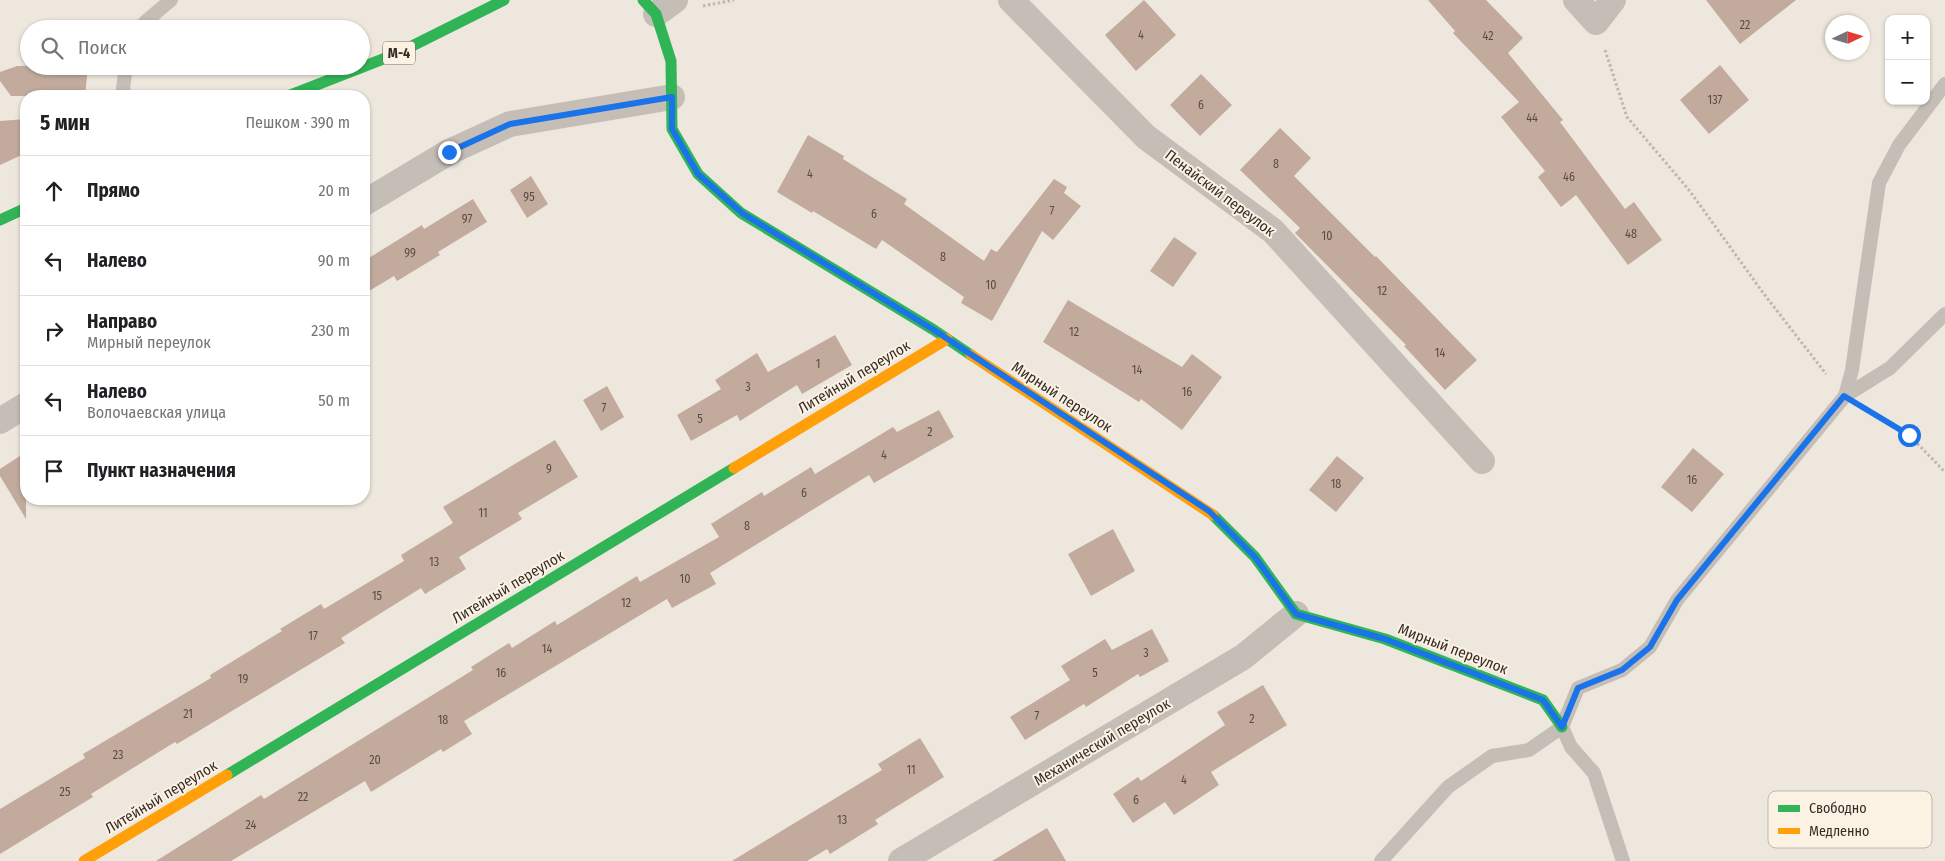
<!DOCTYPE html>
<html lang="ru">
<head>
<meta charset="utf-8">
<style>
  :root { --surface:#fff; --page:#f2f2f2; --text:#202124; --muted:#757577; --line:#e0e0e0 }
  body { margin:0; font-family:"Fira Sans Condensed",sans-serif; background:var(--page); color:var(--text) }
  .controls { position:absolute; right:15px; top:15px; display:grid; overflow:hidden; border-radius:10px; box-shadow:0 1px 4px #0004 }
  .controls button { width:45px; height:45px; display:grid; place-items:center; padding:0; border:0; border-bottom:1px solid var(--line); background:var(--surface); color:var(--text); font:25px sans-serif }
  .compass { position:absolute; left:1825px; top:15px; width:45px; height:45px; border-radius:50%; background:var(--surface); box-shadow:0 1px 4px #0004; rotate:86deg }
  .stop { position:absolute; width:15px; height:15px; margin:-11px; border:4px solid #1a73e8; border-radius:50%; background:#fff }
  .stop.end { background:#1a73e8; border-color:#fff; box-shadow:0 1px 5px #0008 }
  .list { margin:0; padding:0; list-style:none }
  h2 { display:flex; justify-content:space-between; align-items:center; height:65px; margin:0; padding:0 20px; font-size:21px }
  h2 small { font-size:16px; font-weight:400; color:var(--muted) }
  .list li { display:grid; grid-template-columns:32px 1fr auto; gap:15px; align-items:center; box-sizing:border-box; height:70px; padding:0 20px; border-top:1px solid var(--line) }
  .list b { display:block; font-size:19px; white-space:nowrap }
  .list p { margin:0; font-size:16px; white-space:nowrap; color:var(--muted) }
  .list em { font-size:16px; font-style:normal; color:var(--muted) }
  .icon { flex:none; width:28px; height:28px; fill:none; stroke:currentColor; stroke-width:2; stroke-linecap:round; stroke-linejoin:round }
  .map { position:relative; flex:none; width:1945px; height:861px; overflow:hidden }
  .search { position:absolute; background:var(--surface); box-shadow:0 1px 4px #0004; left:20px; top:20px; width:350px; height:55px; display:flex; align-items:center; gap:12px; box-sizing:border-box; padding:0 18px; border-radius:28px; color:var(--muted); font-size:19px }
  .panel { position:absolute; background:var(--surface); box-shadow:0 1px 4px #0004; left:20px; top:90px; width:350px; height:415px; border-radius:20px }
  .map>svg:first-child { display:block }
  .building { fill:#c2ab9d }
  .lines { fill:none; stroke-linecap:round; stroke-linejoin:round }
  .path { stroke:#beb7af; stroke-width:3; stroke-dasharray:2.5 2.5; stroke-linecap:butt }
  .lane { stroke:#c5beb7; stroke-width:14 }
  .street { stroke:#c5beb7; stroke-width:26 }
  .fast { stroke:#30b455; stroke-width:11 }
  .slow { stroke:#ff9f0a; stroke-width:11 }
  .route { stroke:#1a73e8; stroke-width:6 }
  .labels { text-anchor:middle; stroke-width:4; stroke-linejoin:round; paint-order:stroke }
  .number-label { font-size:12px; fill:#594c43 }
  .shield { fill:#fbf2e4; stroke:#71675e; stroke-width:1 }
  .shield-label { font-size:14px; font-weight:bold; fill:#362c25 }
  .street-label { font-size:15px; fill:#362c25; stroke:#fbf2e4 }
  .key { fill:#fbf2e4; stroke:#c0b7ab; stroke-width:1 }
  .key-label { font-size:14px; fill:#362c25 }
</style>
</head>
<body>
<div class="map">
<svg width="1945" height="861" viewBox="0 0 1945 861">
  <rect width="100%" height="100%" fill="#ede7dd"/>
  <!-- building -->
  <g class="building">
    <polygon points="1144,0 1176,35 1136,71 1105,35"/>
    <polygon points="1428,0 1486,0 1523,38 1508,53 1563,120 1560,122 1625,209 1634,202 1662,240 1628,265 1576,195 1561,207 1538,177 1545,171 1501,117 1519,102 1453,33 1455,31"/>
    <polygon points="1706,0 1796,0 1740,44"/>
    <polygon points="1720,65 1749,100 1709,134 1680,100"/>
    <polygon points="17,66 88,66 85,96 11,96 0,81 0,72"/>
    <polygon points="1201,74 1232,105 1200,136 1170,105"/>
    <polygon points="26,119 26,153 0,165 0,121"/>
    <polygon points="1280,128 1311,158 1294,176 1375,257 1376,256 1477,360 1445,390 1404,346 1406,345 1295,233 1300,228 1240,170"/>
    <polygon points="808,135 844,156 843,159 907,199 904,204 984,261 991,249 997,252 1054,179 1067,187 1064,193 1081,206 1053,240 1042,231 992,321 961,303 964,297 882,240 876,249 813,211 812,213 777,192"/>
    <polygon points="531,176 548,204 527,218 510,190"/>
    <polygon points="473,199 487,222 438,252 440,255 397,281 394,276 364,294 364,261 422,225 424,229"/>
    <polygon points="1174,237 1197,253 1173,287 1150,271"/>
    <polygon points="1068,300 1182,367 1192,354 1222,377 1182,430 1141,399 1139,402 1043,342"/>
    <polygon points="835,335 852,365 802,394 797,385 740,421 737,415 691,441 677,415 721,389 715,380 757,353 768,372"/>
    <polygon points="607,386 624,417 601,431 583,400"/>
    <polygon points="939,410 954,437 874,483 869,475 710,573 716,584 672,608 667,599 464,721 472,734 443,752 441,749 371,792 365,781 231,861 156,861 261,795 264,799 473,670 471,667 509,643 512,648 555,621 557,625 637,576 640,582 719,537 711,524 762,492 764,496 811,467 815,474 893,427 897,432"/>
    <polygon points="555,440 578,477 518,513 522,519 459,557 466,569 425,594 421,588 341,638 345,643 177,744 175,742 91,794 93,797 0,854 0,809 85,758 83,754 211,678 210,675 282,631 280,629 321,604 324,609 404,561 401,555 453,523 443,507"/>
    <polygon points="1693,448 1724,474 1692,512 1661,487"/>
    <polygon points="26,452 26,519 0,476 0,469"/>
    <polygon points="1337,456 1364,478 1336,512 1309,490"/>
    <polygon points="1113,529 1135,571 1091,596 1068,554"/>
    <polygon points="1152,629 1169,661 1140,677 1138,674 1086,707 1084,704 1025,740 1010,717 1070,680 1061,666 1105,639 1112,650"/>
    <polygon points="1263,685 1287,725 1211,772 1219,785 1174,815 1165,802 1133,823 1113,794 1138,777 1141,781 1225,725 1217,712"/>
    <polygon points="920,738 944,777 875,820 878,824 830,854 827,849 807,861 732,861 882,770 878,764"/>
    <polygon points="1047,828 1066,861 992,861"/>
  </g>
  <g class="lines">
    <!-- path -->
    <g class="path">
      <polyline points="703,6 734,0"/>
      <polyline points="1605,50 1627,117 1689,190 1764,294 1826,374"/>
      <polyline points="1868,410 1909,435 1945,472"/>
    </g>
    <!-- lane -->
    <g class="lane">
      <polyline points="142,29 145,22 171,0"/>
      <polyline points="126,96 123,89 126,66"/>
      <polyline points="1845,396 1852,370 1879,183 1899,145 1945,84"/>
      <polyline points="1562,727 1571,747 1594,773 1623,861"/>
      <polyline points="1381,861 1448,787 1492,756 1529,750 1562,727 1578,688 1622,670 1650,647 1677,600 1845,396 1890,368 1945,314"/>
    </g>
    <!-- street -->
    <g class="street">
      <polyline points="1011,0 1146,137 1273,231 1482,461"/>
      <polyline points="1576,0 1596,22 1613,0"/>
      <polyline points="656,14 675,0"/>
      <polyline points="364,203 449,152 510,124 672,97"/>
      <polyline points="0,421 26,405"/>
      <polyline points="901,861 1243,657 1296,614"/>
    </g>
    <!-- fast -->
    <g class="fast">
      <polyline points="643,0 656,14 671,61 672,129 698,174 741,213 934,330 971,355"/>
      <polyline points="288,96 396,54 504,0"/>
      <polyline points="0,220 26,208"/>
      <polyline points="1213,515 1255,557 1296,614 1385,639 1543,700 1562,727"/>
      <polyline points="227,775 734,468"/>
    </g>
    <!-- slow -->
    <g class="slow">
      <polyline points="971,355 1213,515"/>
      <polyline points="734,468 947,339"/>
      <polyline points="84,861 227,775"/>
    </g>
  </g>
  <g class="lines">
    <!-- route -->
    <polyline class="route" points="449,152 510,124 672,97 672,129 698,174 742,213 934,330 1209,511 1255,557 1296,614 1385,639 1543,700 1562,727 1578,688 1622,670 1650,647 1677,600 1844,396 1909,435"/>
  </g>
  <g class="labels">
    <!-- number labels -->
    <g class="number-label">
      <text x="1745" y="29">22</text>
      <text x="1141" y="39">4</text>
      <text x="1488" y="40">42</text>
      <text x="1715" y="104">137</text>
      <text x="1201" y="109">6</text>
      <text x="1532" y="122">44</text>
      <text x="1276" y="168">8</text>
      <text x="810" y="178">4</text>
      <text x="1569" y="181">46</text>
      <text x="529" y="201">95</text>
      <text x="1052" y="215">7</text>
      <text x="874" y="218">6</text>
      <text x="467" y="223">97</text>
      <text x="1631" y="238">48</text>
      <text x="1327" y="240">10</text>
      <text x="410" y="257">99</text>
      <text x="943" y="261">8</text>
      <text x="991" y="289">10</text>
      <text x="1382" y="295">12</text>
      <text x="1074" y="336">12</text>
      <text x="1440" y="357">14</text>
      <text x="818" y="368">1</text>
      <text x="1137" y="374">14</text>
      <text x="748" y="391">3</text>
      <text x="1187" y="396">16</text>
      <text x="604" y="412">7</text>
      <text x="700" y="423">5</text>
      <text x="930" y="436">2</text>
      <text x="884" y="459">4</text>
      <text x="549" y="473">9</text>
      <text x="1692" y="484">16</text>
      <text x="1336" y="488">18</text>
      <text x="804" y="497">6</text>
      <text x="483" y="517">11</text>
      <text x="747" y="530">8</text>
      <text x="434" y="566">13</text>
      <text x="685" y="583">10</text>
      <text x="377" y="600">15</text>
      <text x="626" y="607">12</text>
      <text x="313" y="640">17</text>
      <text x="547" y="653">14</text>
      <text x="1146" y="657">3</text>
      <text x="501" y="677">16</text>
      <text x="1095" y="677">5</text>
      <text x="243" y="683">19</text>
      <text x="188" y="718">21</text>
      <text x="1037" y="720">7</text>
      <text x="1252" y="723">2</text>
      <text x="443" y="724">18</text>
      <text x="118" y="759">23</text>
      <text x="375" y="764">20</text>
      <text x="911" y="774">11</text>
      <text x="1184" y="784">4</text>
      <text x="65" y="796">25</text>
      <text x="303" y="801">22</text>
      <text x="1136" y="804">6</text>
      <text x="842" y="824">13</text>
      <text x="251" y="829">24</text>
    </g>
    <!-- shield labels -->
    <rect class="shield" x="383" y="41.5" width="32" height="23" rx="4"/>
    <g class="shield-label">
      <text x="399" y="58">М-4</text>
    </g>
    <!-- street labels -->
    <g class="street-label">
      <text transform="translate(1220 193) rotate(37)" y="5">Пенайский переулок</text>
      <text transform="translate(854 377) rotate(-31)" y="5">Литейный переулок</text>
      <text transform="translate(1062 397) rotate(33)" y="5">Мирный переулок</text>
      <text transform="translate(508 587) rotate(-31)" y="5">Литейный переулок</text>
      <text transform="translate(1453 649) rotate(21)" y="5">Мирный переулок</text>
      <text transform="translate(1102 742) rotate(-31)" y="5">Механический переулок</text>
      <text transform="translate(161 797) rotate(-31)" y="5">Литейный переулок</text>
    </g>
  </g>
  <!-- legend -->
  <rect x="1768" y="791" width="164" height="57" rx="8" class="key"/>
  <rect x="1778" y="805" width="22" height="7" fill="#30b455"/>
  <rect x="1778" y="828" width="22" height="6" fill="#ff9f0a"/>
  <g class="key-label">
    <text x="1809" y="813">Свободно</text>
    <text x="1809" y="836">Медленно</text>
  </g>
</svg>
<div class="controls">
<button>+</button>
<button>−</button>
</div>
<svg class="compass" viewBox="-18 -18 36 36"><path d="M0-13l5 13h-10z" fill="#e53935"/><path d="M0 13l5-13h-10z" fill="#757577"/></svg>
<div class="stop" style="left:1909px;top:435px"></div>
<div class="stop end" style="left:449px;top:152px"></div>
<div class="search"><svg class="icon" aria-label="search" viewBox="0 0 24 24"><circle cx="10" cy="10" r="6"/><path d="M15 15l6 6"/></svg>Поиск</div>
<section class="panel">
<h2>5 мин<small>Пешком · 390 m</small></h2>
<ul class="list">
<li><svg class="icon" aria-label="ahead" viewBox="0 0 24 24"><path d="M12 20V5M6 11l6-6 6 6"/></svg><div><b>Прямо</b></div><em>20 m</em></li>
<li><svg class="icon" aria-label="left" viewBox="0 0 24 24"><path d="M17 20v-9H6M10 6l-5 5 5 5"/></svg><div><b>Налево</b></div><em>90 m</em></li>
<li><svg class="icon" aria-label="right" viewBox="0 0 24 24"><path d="M7 20v-9h11M14 6l5 5-5 5"/></svg><div><b>Направо</b><p>Мирный переулок</p></div><em>230 m</em></li>
<li><svg class="icon" aria-label="left" viewBox="0 0 24 24"><path d="M17 20v-9H6M10 6l-5 5 5 5"/></svg><div><b>Налево</b><p>Волочаевская улица</p></div><em>50 m</em></li>
<li><svg class="icon" aria-label="arrive" viewBox="0 0 24 24"><path d="M6 21V4h12l-3 4 3 4H6"/></svg><div><b>Пункт назначения</b></div></li>
</ul>
</section>
</div>
</body>
</html>
